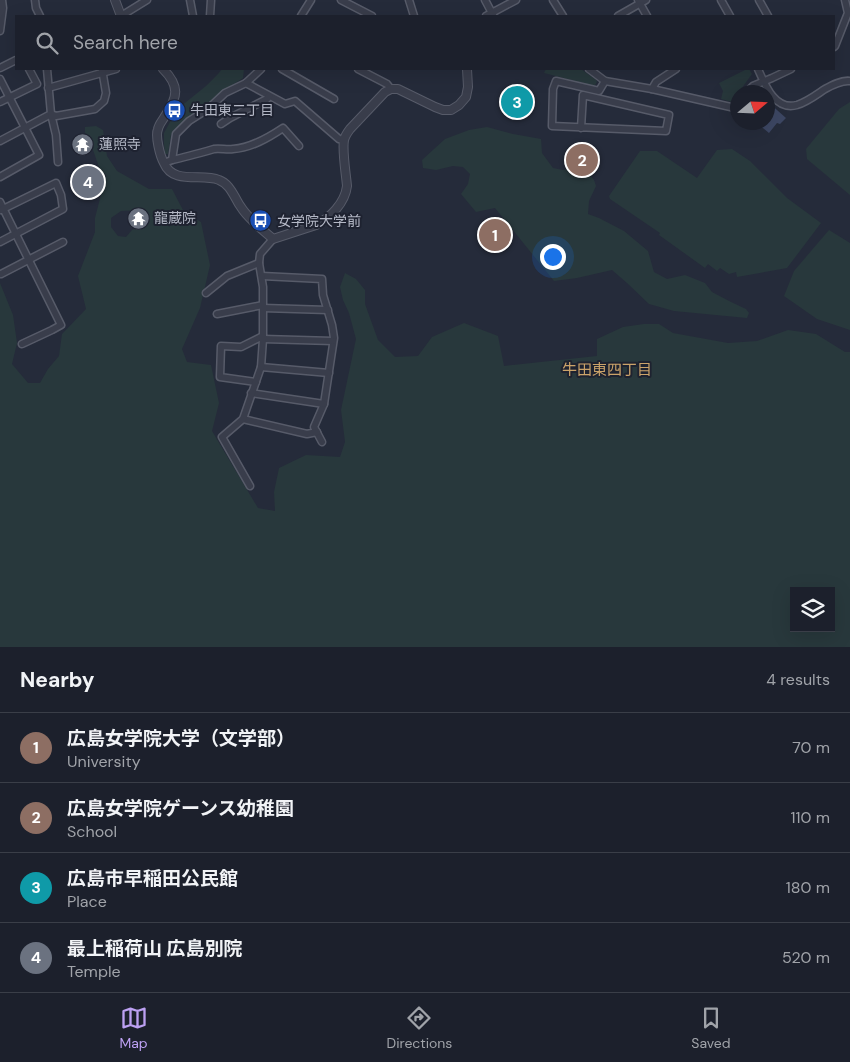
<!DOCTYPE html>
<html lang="en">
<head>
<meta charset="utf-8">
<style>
  :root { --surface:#1c202c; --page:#252834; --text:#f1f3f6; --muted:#a0a3a9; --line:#3a3e48; --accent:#bca0f2 }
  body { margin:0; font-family:"DM Sans","Noto Sans JP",sans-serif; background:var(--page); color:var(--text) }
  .controls { position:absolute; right:15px; bottom:15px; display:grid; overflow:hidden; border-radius:0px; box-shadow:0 5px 20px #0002 }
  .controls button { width:45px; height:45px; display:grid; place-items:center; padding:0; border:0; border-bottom:1px solid var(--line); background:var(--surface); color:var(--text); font:25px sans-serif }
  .compass { position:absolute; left:730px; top:85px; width:45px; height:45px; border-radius:50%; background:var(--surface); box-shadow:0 5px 20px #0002; rotate:71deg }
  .you { position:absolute; left:552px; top:256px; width:18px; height:18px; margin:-12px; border:4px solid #fff; border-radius:50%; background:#1a73e8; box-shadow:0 0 0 8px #1a73e833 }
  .badge { display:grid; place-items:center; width:32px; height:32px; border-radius:50%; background:var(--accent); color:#fff; font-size:16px; font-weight:700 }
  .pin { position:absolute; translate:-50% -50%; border:2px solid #fff; box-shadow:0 1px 5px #0006 }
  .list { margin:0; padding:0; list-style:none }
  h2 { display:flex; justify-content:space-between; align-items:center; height:65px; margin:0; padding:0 20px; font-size:21px }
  h2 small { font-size:16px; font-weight:400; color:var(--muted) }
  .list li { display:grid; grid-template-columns:32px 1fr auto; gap:15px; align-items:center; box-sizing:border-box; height:70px; padding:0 20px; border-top:1px solid var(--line) }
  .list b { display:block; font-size:19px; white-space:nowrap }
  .list p { margin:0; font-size:16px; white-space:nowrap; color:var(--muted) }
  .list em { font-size:16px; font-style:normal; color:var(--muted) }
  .icon { flex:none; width:28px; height:28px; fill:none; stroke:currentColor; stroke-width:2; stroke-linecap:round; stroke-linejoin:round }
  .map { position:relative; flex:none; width:850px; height:647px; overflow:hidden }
  .search { position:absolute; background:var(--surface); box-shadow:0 5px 20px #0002; left:15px; right:15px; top:15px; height:55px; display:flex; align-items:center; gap:12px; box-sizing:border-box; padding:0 18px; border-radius:0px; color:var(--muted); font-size:19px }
  .sheet { height:345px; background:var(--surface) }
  nav { display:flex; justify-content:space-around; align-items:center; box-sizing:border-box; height:70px; border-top:1px solid var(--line); background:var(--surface); font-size:14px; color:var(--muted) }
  nav a { display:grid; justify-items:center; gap:2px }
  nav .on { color:var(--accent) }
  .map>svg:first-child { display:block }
  .green { fill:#28383c; fill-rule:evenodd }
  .water { fill:#3c4662 }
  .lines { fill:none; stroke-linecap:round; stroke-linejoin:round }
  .minor-casing { stroke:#575b69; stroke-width:9 }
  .tertiary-casing { stroke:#575b69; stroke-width:10 }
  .minor { stroke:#393d4b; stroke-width:6 }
  .tertiary { stroke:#393d4b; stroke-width:8 }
  .labels { text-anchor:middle; stroke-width:4; stroke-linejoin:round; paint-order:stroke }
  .poi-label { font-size:14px; fill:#b4b8c6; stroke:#1e2230; text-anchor:start }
  .neighbourhood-label { font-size:15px; fill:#cba36a; stroke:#1e2230 }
</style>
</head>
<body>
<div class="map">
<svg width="850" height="647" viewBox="0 0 850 647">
  <rect width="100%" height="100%" fill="#252b3a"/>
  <!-- green -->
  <g class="green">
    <polygon points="222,69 244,69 243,78 220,93 205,107 179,125 171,135 168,154 165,154 164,144 164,133 170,122 180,107 206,86 218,74"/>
    <polygon points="546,69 581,69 596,80 597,82 595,85 591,85 544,73"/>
    <polygon points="747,69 749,69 752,74 739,92 738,92 732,102 721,99 723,91 719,83"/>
    <polygon points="850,102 850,195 807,159 806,149 839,109"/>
    <path d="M96,126L103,130L107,156L117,171L149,189H172L184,212L201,222L210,265L200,308L182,349L187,362L211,365L219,403L212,431L258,508L275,511L274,492L279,468L306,455L340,457L345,442L341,410L356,339L349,313L343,300L340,287L345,273L356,279L365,290V304L378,340L395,357L418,356L432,337L464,323L498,336L504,366L597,356V339L623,327L644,324H659L673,333L728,343L757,341L788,330L816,334L845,352H850V647H0V283L13,315L17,343L12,364L28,383H40L48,369L59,356L62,334L86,309L78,276L95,232V218L106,175L100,170L93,150L91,137L85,133V127ZM141,210L145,224L132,230L126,237L118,236L111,227V218L121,211ZM794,591H831V628H794Z"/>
    <polygon points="487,127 513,134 541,139 542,153 553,168 563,170 574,168 589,174 594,180 596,186 589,201 588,214 599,218 624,231 648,251 654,272 667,279 685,275 705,283 712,292 731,302 746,309 749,313 747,318 674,311 649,304 627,283 612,270 577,278 554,281 495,208 476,212 461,194 468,184 470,174 463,167 453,166 436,170 423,168 422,160 445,139 469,130"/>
    <polygon points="732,149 750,161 787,198 821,223 787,268 737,277 736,272 729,274 720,268 717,271 708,264 705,268 659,235 660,233 610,199 609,196 640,151 657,151 697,178 717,150"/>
    <polygon points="829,230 850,243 850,330 817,319 784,296 794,271"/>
  </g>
  <!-- water -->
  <polygon class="water" points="768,102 786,118 780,124 777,123 769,133 757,123 768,122"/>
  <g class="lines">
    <defs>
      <g id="minor">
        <polyline points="35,0 36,8 40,16"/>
        <polyline points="190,0 193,16"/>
        <polyline points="341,0 372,16"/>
        <polyline points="409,0 414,16"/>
        <polyline points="485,0 493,15"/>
        <polyline points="553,0 563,16"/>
        <polyline points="638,0 647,16"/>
        <polyline points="721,0 730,16"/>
        <polyline points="759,0 768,16"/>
        <polyline points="121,16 147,0"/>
        <polyline points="210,16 211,0"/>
        <polyline points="301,16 311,0"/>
        <polyline points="486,16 516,0"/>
        <polyline points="618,16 646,0"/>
        <polyline points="0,31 3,8 2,0"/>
        <polyline points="834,47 835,46 848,13 845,0"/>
        <polyline points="0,68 16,60"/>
        <polyline points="282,69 334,99"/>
        <polyline points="358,69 387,84 391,89"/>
        <polyline points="589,69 605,81 652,89 735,108 738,105"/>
        <path d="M758,69C765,85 775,111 797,105C807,102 816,95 825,89C832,85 841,80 850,81"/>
        <polyline points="0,79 39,155 0,177"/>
        <polyline points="246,83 285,104 295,101 339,139 344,140"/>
        <polyline points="48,88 116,69"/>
        <polyline points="652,89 656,82 676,69"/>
        <polyline points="747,92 753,86 772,78 791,69"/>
        <polyline points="0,102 37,84 29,69"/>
        <polyline points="221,124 230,118 267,99 269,96"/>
        <polyline points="581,128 583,95 669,115 666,131 552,126 553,89 556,81 599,91 605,81"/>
        <polyline points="0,141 51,114 47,69"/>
        <path d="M172,160C186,157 200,153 214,149C220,148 227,150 233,149C251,148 268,138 283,128L299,146"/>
        <polyline points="58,162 56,135 51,114 56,116 95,109 104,101 106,93 102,69"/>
        <polyline points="164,163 172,160 176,134 189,121 208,109 225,93 246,83 261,69"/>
        <polyline points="0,202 61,325 52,330 22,344"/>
        <polyline points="0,242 63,209 61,195 56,183 1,210"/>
        <polyline points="1,274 63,242"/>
        <polyline points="262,276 322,279 323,295 332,325 334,338 324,404 314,427 322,442"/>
        <polyline points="206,293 227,276 259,263"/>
        <polyline points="263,308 328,310"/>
        <polyline points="217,314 263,305"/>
        <polyline points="263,339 333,341"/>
        <polyline points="261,367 329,373"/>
        <polyline points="256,382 220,377 221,346 241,347 263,336"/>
        <polyline points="251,393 324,404"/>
        <polyline points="243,419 307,434 317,432"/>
        <polyline points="250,486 222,437 243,419 261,367 263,339 263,287 259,263 260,254 273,239"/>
      </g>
      <g id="tertiary">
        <polyline points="115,0 121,16"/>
        <path d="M163,69C180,86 178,97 165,116C163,120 159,124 158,129C155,136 160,156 164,163C173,185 202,173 219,180C227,183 231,190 235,197C237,201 240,206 243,210C251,221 263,230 273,239L316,225C330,218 345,203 347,186C346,174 342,151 344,140C345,136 347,133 350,129L385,92L391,89H398L435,107L443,110H451L459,105L466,97L468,87L467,69"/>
      </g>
    </defs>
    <!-- minor casing -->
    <use href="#minor" class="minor-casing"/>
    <!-- tertiary casing -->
    <use href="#tertiary" class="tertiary-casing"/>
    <!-- minor -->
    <use href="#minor" class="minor"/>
    <!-- tertiary -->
    <use href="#tertiary" class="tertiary"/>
  </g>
  <!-- icons -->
  <defs>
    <symbol id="bus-disc" viewBox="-11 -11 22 22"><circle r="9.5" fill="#1a4fb4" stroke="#1e2230"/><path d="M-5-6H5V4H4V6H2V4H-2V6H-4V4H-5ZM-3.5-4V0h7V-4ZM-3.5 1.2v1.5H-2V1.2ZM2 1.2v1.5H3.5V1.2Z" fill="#fff"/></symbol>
    <symbol id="temple-disc" viewBox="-11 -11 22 22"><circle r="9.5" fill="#6b7280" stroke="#1e2230"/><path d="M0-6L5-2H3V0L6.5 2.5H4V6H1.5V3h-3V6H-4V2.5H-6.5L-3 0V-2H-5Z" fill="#fff"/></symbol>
  </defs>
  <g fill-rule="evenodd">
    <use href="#bus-disc" x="162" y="98" width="25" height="25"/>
    <use href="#temple-disc" x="70" y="132" width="25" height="25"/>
    <use href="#temple-disc" x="126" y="206" width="25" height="25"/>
    <use href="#bus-disc" x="248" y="208" width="25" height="25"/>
  </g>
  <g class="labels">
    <!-- poi labels -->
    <g class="poi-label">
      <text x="190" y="115">牛田東二丁目</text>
      <text x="99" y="149">蓮照寺</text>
      <text x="154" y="223">龍蔵院</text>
      <text x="277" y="226">女学院大学前</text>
    </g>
    <!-- neighbourhood labels -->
    <g class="neighbourhood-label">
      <text x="607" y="375">牛田東四丁目</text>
    </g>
  </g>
</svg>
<div class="controls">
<button><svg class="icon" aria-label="layers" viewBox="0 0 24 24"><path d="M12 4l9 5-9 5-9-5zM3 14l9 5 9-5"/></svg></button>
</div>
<svg class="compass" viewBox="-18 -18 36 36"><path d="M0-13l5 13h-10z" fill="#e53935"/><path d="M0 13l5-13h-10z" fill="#a0a3a9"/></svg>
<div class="you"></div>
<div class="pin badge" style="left:495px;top:235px;background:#8d6e63">1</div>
<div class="pin badge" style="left:582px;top:160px;background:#8d6e63">2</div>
<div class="pin badge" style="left:517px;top:102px;background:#0f9aa8">3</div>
<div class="pin badge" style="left:88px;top:182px;background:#6b7280">4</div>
<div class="search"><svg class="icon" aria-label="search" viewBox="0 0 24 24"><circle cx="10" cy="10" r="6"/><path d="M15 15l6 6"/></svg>Search here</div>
</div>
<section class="sheet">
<h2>Nearby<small>4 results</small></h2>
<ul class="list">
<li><span class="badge" style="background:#8d6e63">1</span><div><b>広島女学院大学（文学部）</b><p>University</p></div><em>70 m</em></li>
<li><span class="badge" style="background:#8d6e63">2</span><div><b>広島女学院ゲーンス幼稚園</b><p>School</p></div><em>110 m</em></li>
<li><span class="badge" style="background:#0f9aa8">3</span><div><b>広島市早稲田公民館</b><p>Place</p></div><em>180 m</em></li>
<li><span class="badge" style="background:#6b7280">4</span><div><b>最上稲荷山 広島別院</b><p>Temple</p></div><em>520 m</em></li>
</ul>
</section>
<nav>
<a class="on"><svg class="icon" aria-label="map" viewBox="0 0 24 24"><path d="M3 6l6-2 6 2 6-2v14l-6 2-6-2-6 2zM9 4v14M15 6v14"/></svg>Map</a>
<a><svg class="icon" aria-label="directions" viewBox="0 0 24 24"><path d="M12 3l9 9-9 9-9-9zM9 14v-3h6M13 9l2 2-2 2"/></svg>Directions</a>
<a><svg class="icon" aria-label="saved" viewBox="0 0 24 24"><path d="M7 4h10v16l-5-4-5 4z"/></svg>Saved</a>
</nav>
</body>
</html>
